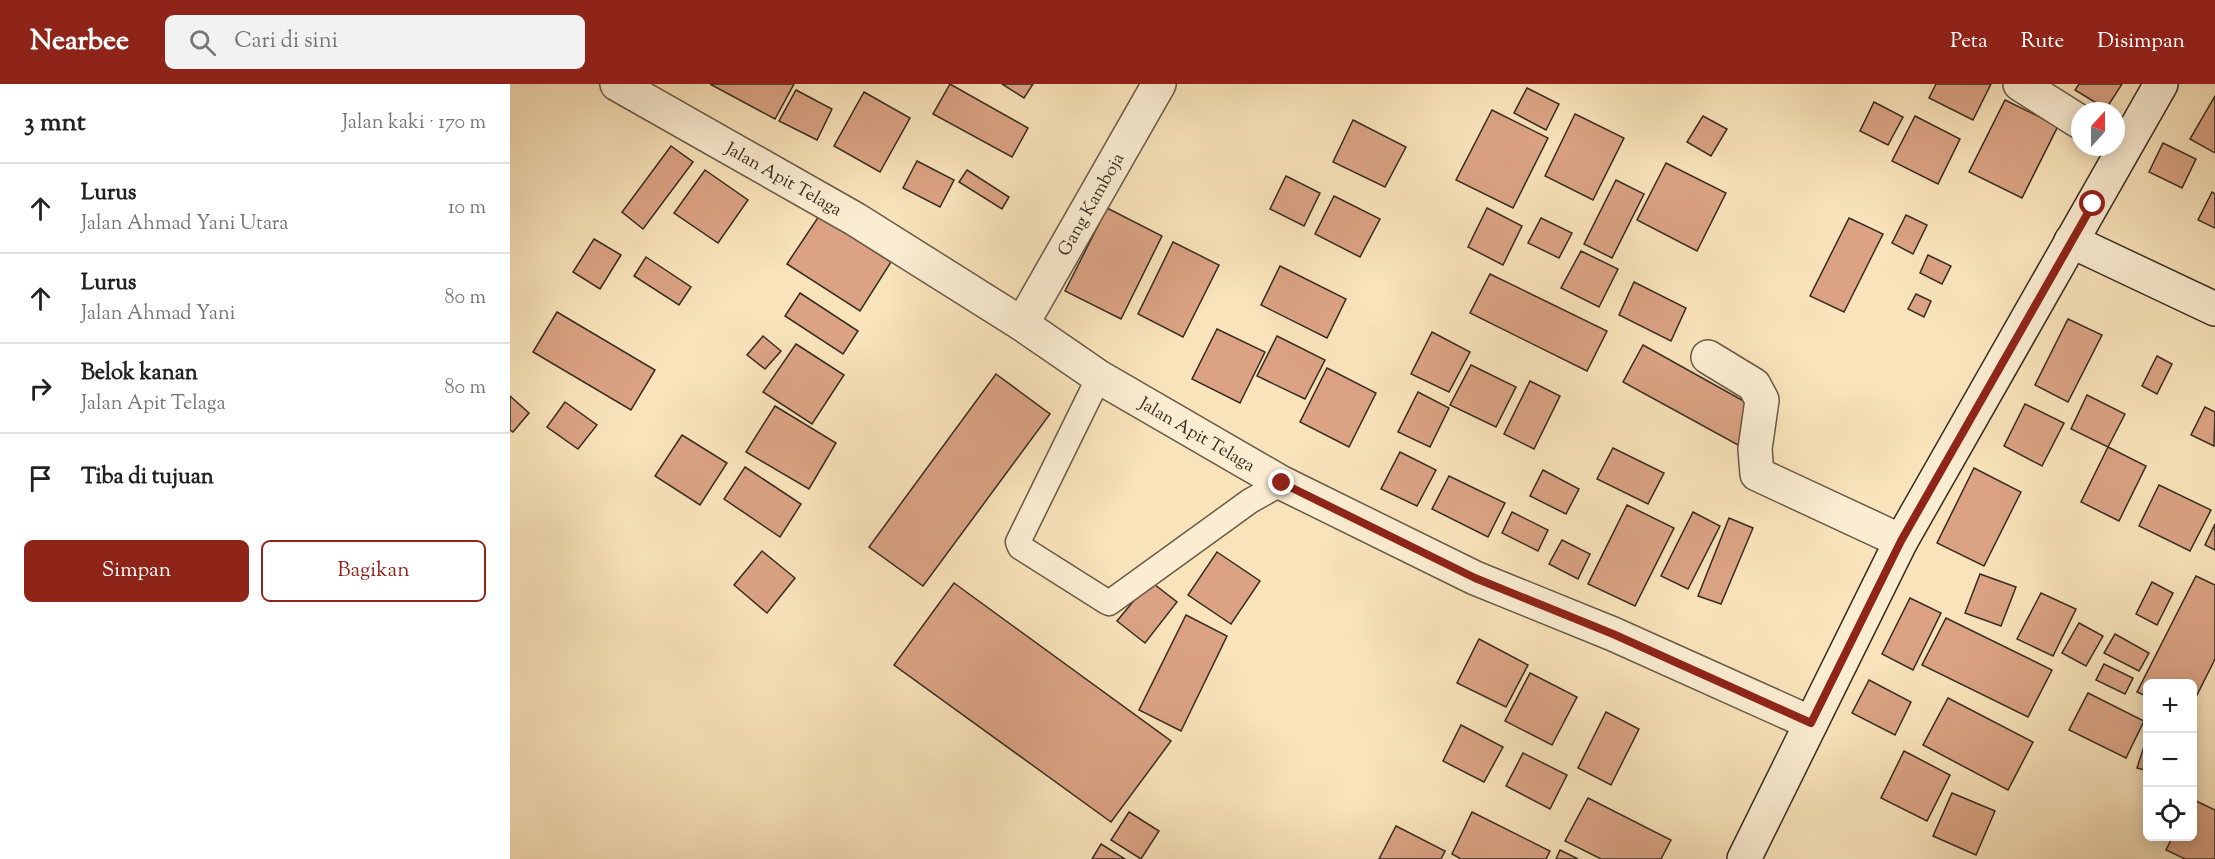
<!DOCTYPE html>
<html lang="id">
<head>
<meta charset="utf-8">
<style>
  :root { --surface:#fff; --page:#f2f2f2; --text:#222; --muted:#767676; --line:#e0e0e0; --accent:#8f2418 }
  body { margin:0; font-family:"Sorts Mill Goudy",serif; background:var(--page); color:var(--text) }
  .controls { position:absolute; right:18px; bottom:18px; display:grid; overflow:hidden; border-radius:9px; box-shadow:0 3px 15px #0003 }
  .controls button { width:54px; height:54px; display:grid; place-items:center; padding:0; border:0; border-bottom:2px solid var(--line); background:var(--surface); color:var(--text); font:30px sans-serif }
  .compass { position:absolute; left:1561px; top:18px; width:54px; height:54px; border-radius:50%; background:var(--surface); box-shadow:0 3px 15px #0003; rotate:21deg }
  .stop { position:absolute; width:18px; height:18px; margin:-14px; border:4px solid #8f2418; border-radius:50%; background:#fff }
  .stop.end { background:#8f2418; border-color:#fff; box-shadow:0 2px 6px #0008 }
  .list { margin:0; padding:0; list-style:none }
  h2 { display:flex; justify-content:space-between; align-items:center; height:78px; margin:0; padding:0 24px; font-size:26px }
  h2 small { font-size:20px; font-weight:400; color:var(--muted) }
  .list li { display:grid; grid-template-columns:39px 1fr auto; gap:18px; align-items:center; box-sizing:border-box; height:90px; padding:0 24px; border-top:2px solid var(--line) }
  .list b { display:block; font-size:22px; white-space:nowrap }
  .list p { margin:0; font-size:20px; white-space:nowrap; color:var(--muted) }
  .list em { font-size:20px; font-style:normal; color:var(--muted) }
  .actions { display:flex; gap:12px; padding:18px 24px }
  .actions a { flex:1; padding:14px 0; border:2px solid var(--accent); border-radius:9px; text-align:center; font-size:21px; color:var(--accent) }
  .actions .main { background:var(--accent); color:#fff }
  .icon { flex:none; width:33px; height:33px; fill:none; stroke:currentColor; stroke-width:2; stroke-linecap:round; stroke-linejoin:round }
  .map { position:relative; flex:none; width:1705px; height:775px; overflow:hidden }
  header { display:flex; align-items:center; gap:36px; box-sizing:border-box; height:84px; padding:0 30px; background:var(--accent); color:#fff }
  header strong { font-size:28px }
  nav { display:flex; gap:33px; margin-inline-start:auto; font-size:21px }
  .search { width:420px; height:54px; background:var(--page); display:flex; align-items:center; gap:15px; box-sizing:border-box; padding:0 21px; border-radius:9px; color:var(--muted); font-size:22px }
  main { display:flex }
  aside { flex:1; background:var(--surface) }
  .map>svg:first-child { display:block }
  .building { fill:#dba384; stroke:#372c20; stroke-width:1.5 }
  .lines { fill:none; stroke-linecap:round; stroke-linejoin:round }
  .lane-casing { stroke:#685a46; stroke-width:27 }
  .street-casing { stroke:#685a46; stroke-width:36 }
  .secondary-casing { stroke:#372c20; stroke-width:36 }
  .lane { stroke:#fbedd2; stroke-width:24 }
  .street { stroke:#fbedd2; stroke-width:33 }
  .secondary { stroke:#fbedd2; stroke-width:33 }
  .route { stroke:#8f2418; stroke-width:8 }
  .labels { text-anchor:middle; stroke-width:6; stroke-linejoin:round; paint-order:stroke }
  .street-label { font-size:18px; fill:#372c20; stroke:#fbedd2 }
</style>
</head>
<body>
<header>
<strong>Nearbee</strong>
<div class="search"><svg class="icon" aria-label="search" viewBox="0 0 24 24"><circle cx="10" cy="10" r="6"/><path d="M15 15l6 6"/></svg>Cari di sini</div>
<nav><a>Peta</a><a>Rute</a><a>Disimpan</a></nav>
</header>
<main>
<aside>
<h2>3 mnt<small>Jalan kaki · 170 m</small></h2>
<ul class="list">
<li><svg class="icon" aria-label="ahead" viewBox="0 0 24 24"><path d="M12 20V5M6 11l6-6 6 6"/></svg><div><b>Lurus</b><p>Jalan Ahmad Yani Utara</p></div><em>10 m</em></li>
<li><svg class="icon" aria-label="ahead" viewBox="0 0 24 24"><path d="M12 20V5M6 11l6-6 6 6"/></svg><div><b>Lurus</b><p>Jalan Ahmad Yani</p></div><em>80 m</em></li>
<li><svg class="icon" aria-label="right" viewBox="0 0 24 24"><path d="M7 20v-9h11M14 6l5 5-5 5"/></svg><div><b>Belok kanan</b><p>Jalan Apit Telaga</p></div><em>80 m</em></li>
<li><svg class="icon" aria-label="arrive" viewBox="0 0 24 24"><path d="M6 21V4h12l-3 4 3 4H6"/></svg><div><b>Tiba di tujuan</b></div></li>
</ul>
<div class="actions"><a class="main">Simpan</a><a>Bagikan</a></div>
</aside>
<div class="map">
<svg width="1705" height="775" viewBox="0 0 1705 775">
  <rect width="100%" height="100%" fill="#f9e3ba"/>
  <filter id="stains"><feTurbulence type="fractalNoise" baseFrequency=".00333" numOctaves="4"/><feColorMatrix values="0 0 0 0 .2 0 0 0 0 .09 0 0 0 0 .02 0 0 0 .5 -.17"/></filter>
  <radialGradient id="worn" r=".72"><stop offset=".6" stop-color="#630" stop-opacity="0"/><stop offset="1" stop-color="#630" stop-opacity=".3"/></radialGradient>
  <!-- building -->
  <g class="building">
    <polygon points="200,0 284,0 265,35"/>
    <polygon points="440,0 518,44 502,73 423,30"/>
    <polygon points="492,0 523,0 514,14"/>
    <polygon points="1426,0 1481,0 1463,36 1419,14"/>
    <polygon points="1569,0 1612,0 1596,25 1565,6"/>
    <polygon points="1017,4 1049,20 1036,46 1004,29"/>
    <polygon points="286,6 322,25 307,56 269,37"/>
    <polygon points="354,8 400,34 370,88 324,62"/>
    <polygon points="1705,12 1705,69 1680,55"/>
    <polygon points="1495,16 1548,42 1512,114 1459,88"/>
    <polygon points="1364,18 1393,33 1378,61 1350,47"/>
    <polygon points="982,26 1038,54 1003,124 946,96"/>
    <polygon points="1065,30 1114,54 1083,116 1035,92"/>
    <polygon points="1193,32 1217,45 1201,72 1177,58"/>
    <polygon points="1405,32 1450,55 1428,100 1382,77"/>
    <polygon points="843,36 896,63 875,103 823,78"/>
    <polygon points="1653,59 1686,75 1672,104 1639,88"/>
    <polygon points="161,62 183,78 133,145 112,128"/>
    <polygon points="407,77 444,96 430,123 393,104"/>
    <polygon points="1156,79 1216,109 1187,167 1127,136"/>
    <polygon points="195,86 238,116 208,159 164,129"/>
    <polygon points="457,86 499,113 492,125 449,98"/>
    <polygon points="776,92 810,109 794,142 760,125"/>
    <polygon points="1106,96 1134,110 1102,174 1074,160"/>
    <polygon points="1702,108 1705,110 1705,144 1688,136"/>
    <polygon points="824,112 870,135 850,173 805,150"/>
    <polygon points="597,124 652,152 611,235 555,207"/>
    <polygon points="977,124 1012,142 993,181 958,163"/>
    <polygon points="1396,131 1417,141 1403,170 1382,159"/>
    <polygon points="309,132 381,178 350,227 277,180"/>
    <polygon points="1031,134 1062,149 1049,174 1018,159"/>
    <polygon points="1339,134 1373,150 1334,228 1300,212"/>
    <polygon points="84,155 111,171 90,205 63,188"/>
    <polygon points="663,158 709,181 673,253 628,230"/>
    <polygon points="1071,167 1108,185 1089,223 1051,204"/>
    <polygon points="1418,171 1441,182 1432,200 1410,189"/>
    <polygon points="136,173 181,203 169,221 124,192"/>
    <polygon points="770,182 836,215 817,254 751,221"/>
    <polygon points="980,190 1097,247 1077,287 960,229"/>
    <polygon points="1124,198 1176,224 1161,257 1109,231"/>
    <polygon points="290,209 348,247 333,270 275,232"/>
    <polygon points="1406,210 1421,217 1414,233 1398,225"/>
    <polygon points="47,228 145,286 121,326 23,268"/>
    <polygon points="1558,235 1592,251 1558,318 1525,301"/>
    <polygon points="707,245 755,268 730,319 682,295"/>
    <polygon points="922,248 960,268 939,308 901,290"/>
    <polygon points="253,252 271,267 255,285 237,271"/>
    <polygon points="767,252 815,276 795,315 747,292"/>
    <polygon points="286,260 334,291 302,340 253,308"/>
    <polygon points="1133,261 1248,325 1228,361 1113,298"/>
    <polygon points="1647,272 1662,280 1647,310 1632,302"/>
    <polygon points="961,281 1006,303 986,343 940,321"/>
    <polygon points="817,284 866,309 839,363 790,338"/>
    <polygon points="486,290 540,330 413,502 359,463"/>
    <polygon points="1020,297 1050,312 1024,365 994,350"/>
    <polygon points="908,308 939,324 920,363 888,348"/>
    <polygon points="1577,311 1615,330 1598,363 1561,345"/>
    <polygon points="0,312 19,329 3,348 0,346"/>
    <polygon points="55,318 87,341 68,365 37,343"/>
    <polygon points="1515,320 1554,339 1532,382 1494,362"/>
    <polygon points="265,322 326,359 299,405 236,368"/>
    <polygon points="1695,323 1705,328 1704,362 1681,351"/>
    <polygon points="172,351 217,379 190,421 145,392"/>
    <polygon points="1598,363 1636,382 1609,437 1571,418"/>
    <polygon points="1103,364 1154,389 1138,420 1087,395"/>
    <polygon points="890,368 926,386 907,422 871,405"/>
    <polygon points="235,383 291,420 270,453 214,415"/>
    <polygon points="1464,384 1511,408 1474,482 1427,459"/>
    <polygon points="1033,386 1069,405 1056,430 1020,412"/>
    <polygon points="939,392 995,419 978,453 922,425"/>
    <polygon points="1649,401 1701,426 1680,467 1629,442"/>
    <polygon points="1117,421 1164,444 1125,522 1078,500"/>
    <polygon points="1002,428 1038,446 1028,467 992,449"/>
    <polygon points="1183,428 1210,442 1178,505 1151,492"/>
    <polygon points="1219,434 1243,444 1211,520 1188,512"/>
    <polygon points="1705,440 1705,466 1695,461"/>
    <polygon points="1052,456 1080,470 1068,495 1039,480"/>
    <polygon points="252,467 285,494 257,529 224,501"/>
    <polygon points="707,468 750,497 721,540 678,511"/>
    <polygon points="1470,490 1506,503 1491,542 1455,529"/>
    <polygon points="1686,492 1705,501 1705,575 1682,621 1682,600 1638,600 1638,613 1627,608"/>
    <polygon points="640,497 667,518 635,559 607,537"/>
    <polygon points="1642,498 1663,509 1647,541 1626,530"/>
    <polygon points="444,499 661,657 601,738 384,581"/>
    <polygon points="1531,509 1566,525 1543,572 1507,555"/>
    <polygon points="1400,514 1431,529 1403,586 1372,570"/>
    <polygon points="676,531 717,552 671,647 629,626"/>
    <polygon points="1436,534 1542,586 1518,633 1412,581"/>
    <polygon points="1569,539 1593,552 1576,582 1552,569"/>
    <polygon points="1605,550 1639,569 1629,587 1594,569"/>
    <polygon points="969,555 1018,581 996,623 947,599"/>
    <polygon points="1594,580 1623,594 1615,610 1586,596"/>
    <polygon points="1020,589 1067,613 1042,661 995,637"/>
    <polygon points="1359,596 1401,618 1385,651 1342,629"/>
    <polygon points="1578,609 1634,637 1616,674 1559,646"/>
    <polygon points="1438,614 1523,658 1498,706 1413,661"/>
    <polygon points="1096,628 1129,645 1101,701 1068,684"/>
    <polygon points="951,641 993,663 974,698 933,677"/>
    <polygon points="1638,650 1638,687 1627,684"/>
    <polygon points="1394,667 1440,691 1417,737 1371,714"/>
    <polygon points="1013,669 1057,691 1040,725 996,702"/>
    <polygon points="1442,709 1485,727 1466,771 1423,752"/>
    <polygon points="1078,714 1161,756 1151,775 1091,775 1055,757"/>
    <polygon points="1682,715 1705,726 1705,775 1675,775 1656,766 1663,752 1682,752"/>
    <polygon points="619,728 649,747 631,775 601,756"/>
    <polygon points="962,728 1040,767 1036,775 951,775 942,770"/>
    <polygon points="886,742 935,767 931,775 869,775"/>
    <polygon points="591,760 615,775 582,775"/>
    <polygon points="1050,766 1068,775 1046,775"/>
  </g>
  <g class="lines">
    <defs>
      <polyline id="lane" points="589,293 508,458 510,463 597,518 599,519 740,417 772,399"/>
      <g id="street">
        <path id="s1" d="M107,0L345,135L512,240L589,293L772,399L965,494L1103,550L1301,639"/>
        <polyline points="1510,0 1570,38"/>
        <path id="s2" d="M512,240L649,0"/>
        <polyline points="1198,273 1244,301 1252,316 1245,365 1247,390 1391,457"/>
      </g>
      <g id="secondary">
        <polyline points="1561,157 1705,225"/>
        <polyline points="1234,775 1391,457 1651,0"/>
      </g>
    </defs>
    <!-- lane casing -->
    <use href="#lane" class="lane-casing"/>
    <!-- street casing -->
    <use href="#street" class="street-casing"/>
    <!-- secondary casing -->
    <use href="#secondary" class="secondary-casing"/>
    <!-- lane -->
    <use href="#lane" class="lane"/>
    <!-- street -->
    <use href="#street" class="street"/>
    <!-- secondary -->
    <use href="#secondary" class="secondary"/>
  </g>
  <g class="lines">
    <!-- route -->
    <polyline class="route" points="772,399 965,494 1103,550 1301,639 1391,457 1583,120"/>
  </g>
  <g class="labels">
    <!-- street labels -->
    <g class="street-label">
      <text dy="6" stroke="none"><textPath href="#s1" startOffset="192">Jalan Apit Telaga</textPath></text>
      <text dy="6" stroke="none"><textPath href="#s2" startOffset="138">Gang Kamboja</textPath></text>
      <text dy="6" stroke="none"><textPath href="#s1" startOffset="678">Jalan Apit Telaga</textPath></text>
    </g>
  </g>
  <rect width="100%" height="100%" filter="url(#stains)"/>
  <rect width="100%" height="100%" fill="url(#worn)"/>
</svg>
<div class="controls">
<button>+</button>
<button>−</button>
<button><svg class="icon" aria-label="locate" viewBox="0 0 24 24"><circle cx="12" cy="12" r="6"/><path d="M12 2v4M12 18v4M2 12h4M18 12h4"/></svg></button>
</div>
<svg class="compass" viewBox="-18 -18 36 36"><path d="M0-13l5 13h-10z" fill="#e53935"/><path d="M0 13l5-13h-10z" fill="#767676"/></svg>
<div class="stop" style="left:1583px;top:120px"></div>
<div class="stop end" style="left:772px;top:399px"></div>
</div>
</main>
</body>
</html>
